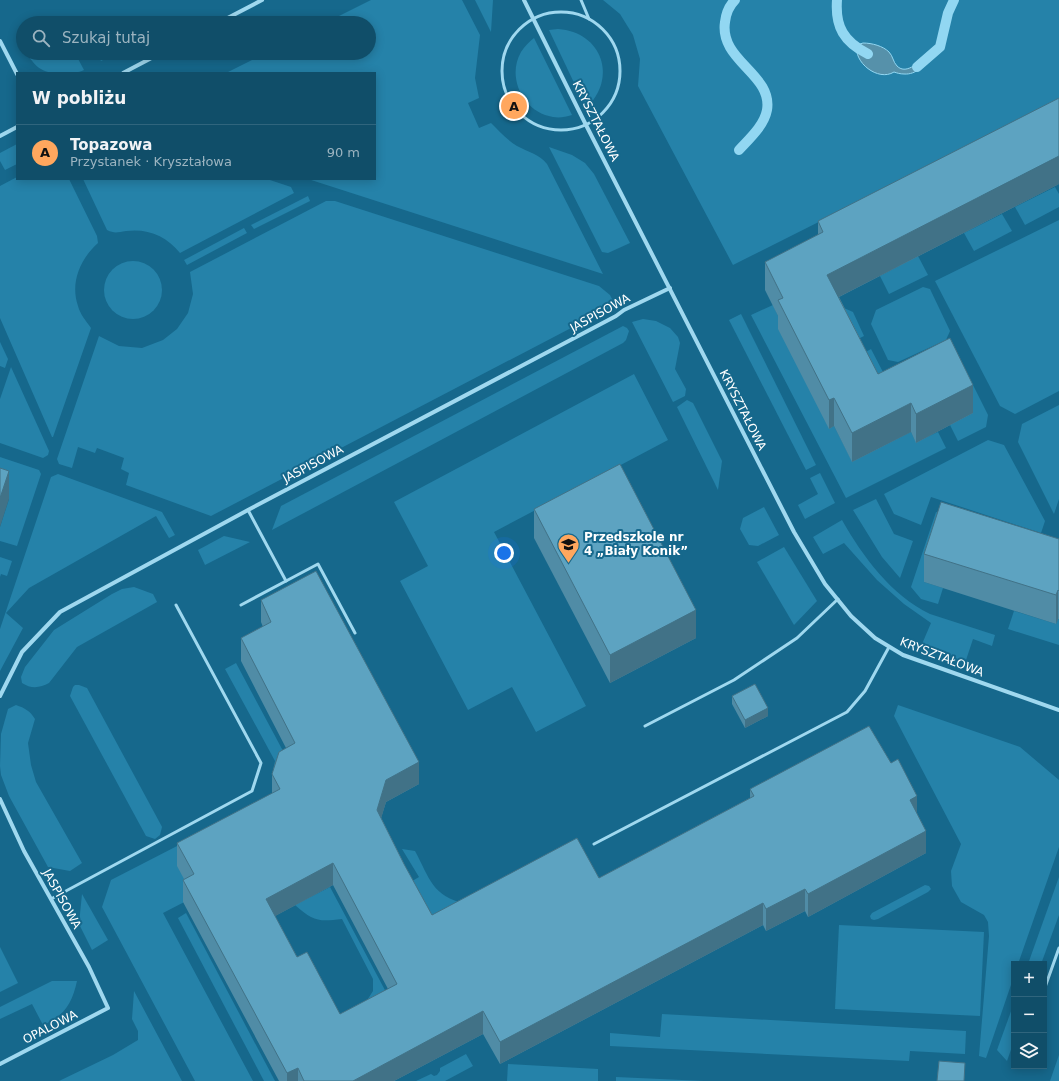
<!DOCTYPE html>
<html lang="pl">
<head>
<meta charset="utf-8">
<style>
  :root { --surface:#104e69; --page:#19556f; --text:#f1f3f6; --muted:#9cb4c0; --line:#30657d; --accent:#ffa75e }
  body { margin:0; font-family:"DejaVu Sans",sans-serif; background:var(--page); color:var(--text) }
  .controls { position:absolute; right:12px; bottom:12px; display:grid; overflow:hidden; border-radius:0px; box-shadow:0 2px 10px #0003 }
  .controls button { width:36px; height:36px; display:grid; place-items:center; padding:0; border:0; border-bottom:1px solid var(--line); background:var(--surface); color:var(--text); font:20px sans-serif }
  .you { position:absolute; left:504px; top:553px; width:14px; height:14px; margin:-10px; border:3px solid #fff; border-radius:50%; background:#1a73e8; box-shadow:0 0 0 6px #1a73e833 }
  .badge { display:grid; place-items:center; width:26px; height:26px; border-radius:50%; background:var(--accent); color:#111; font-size:13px; font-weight:700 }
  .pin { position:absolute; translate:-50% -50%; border:2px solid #fff; box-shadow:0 1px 4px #0006 }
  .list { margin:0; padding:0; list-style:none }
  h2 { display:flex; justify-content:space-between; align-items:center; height:52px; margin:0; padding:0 16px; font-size:17px }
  h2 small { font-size:13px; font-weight:400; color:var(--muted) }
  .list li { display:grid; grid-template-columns:26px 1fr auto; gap:12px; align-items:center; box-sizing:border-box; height:56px; padding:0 16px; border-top:1px solid var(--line) }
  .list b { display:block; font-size:15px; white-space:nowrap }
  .list p { margin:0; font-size:13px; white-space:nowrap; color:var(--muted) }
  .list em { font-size:13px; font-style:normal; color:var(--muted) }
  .icon { flex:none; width:22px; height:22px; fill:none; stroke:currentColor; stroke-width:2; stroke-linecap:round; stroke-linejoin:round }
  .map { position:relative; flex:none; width:1059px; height:1081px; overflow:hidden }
  .search { position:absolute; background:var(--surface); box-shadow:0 2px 10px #0003; left:16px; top:16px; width:360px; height:44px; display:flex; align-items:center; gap:10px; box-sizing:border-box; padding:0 14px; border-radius:22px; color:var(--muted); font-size:15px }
  .panel { position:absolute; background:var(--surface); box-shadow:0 2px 10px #0003; left:16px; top:72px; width:360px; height:108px; border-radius:0px }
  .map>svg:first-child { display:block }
  .green { fill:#2582a9 }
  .water { fill:#5691aa; stroke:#92d7f2 }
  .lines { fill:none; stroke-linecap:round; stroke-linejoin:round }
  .stream { stroke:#92d7f2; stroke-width:10 }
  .service { stroke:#9fd8ef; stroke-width:3 }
  .minor { stroke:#9fd8ef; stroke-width:4 }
  .wall { fill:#508ca6; fill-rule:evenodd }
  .shaded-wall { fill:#417287 }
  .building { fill:#5da3c1; stroke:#417287; fill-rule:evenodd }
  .labels { text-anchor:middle; stroke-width:4; stroke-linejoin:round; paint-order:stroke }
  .street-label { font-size:12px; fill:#fff; stroke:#16688c }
  .poi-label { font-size:12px; font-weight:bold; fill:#fff; stroke:#16688c; text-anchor:start }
</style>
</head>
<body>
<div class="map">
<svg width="1059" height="1081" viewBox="0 0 1059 1081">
  <rect width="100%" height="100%" fill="#16688c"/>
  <!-- green -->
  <g class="green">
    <path d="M371,0H462L480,35L475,78L479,98L468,103L479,128L491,123C499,131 507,140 517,146C528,152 539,154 547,164L603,274L308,179H375V73H226L266,53H369V23H325Z"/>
    <polygon points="475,0 493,0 491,32"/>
    <polygon points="603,0 1059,0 1059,101 733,265 638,86 640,59 633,35 620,14"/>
    <path d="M558,29C602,32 618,78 586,108L549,30Z"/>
    <path d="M534,38L572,115C565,117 560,118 553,117C524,113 506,78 521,52C525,46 529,42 534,38Z"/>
    <path d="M26,53H75L84,70C73,75 52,76 41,69C35,66 30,58 26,53Z"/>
    <polygon points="97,53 117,53 101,61"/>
    <polygon points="17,144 17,164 5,170 0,161 0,153"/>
    <polygon points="549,147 572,155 585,163 594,174 630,243 608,253 602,252"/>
    <path d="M17,177V179H69L97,236L98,243C80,259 70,283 78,306C80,314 86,321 91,328L53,437H52L0,318V186Z"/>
    <path d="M83,179H267L291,187L294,193L180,253C167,236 147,228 126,231C118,232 115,234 107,230Z"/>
    <polygon points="1055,187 1059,194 1059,207 1025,225 1015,207"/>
    <polygon points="308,196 310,201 254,229 251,225"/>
    <polygon points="326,201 335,201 599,286 610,295 615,305 211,516 126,485 129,473 121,469 124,458 97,448 95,453 78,447 72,468 59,464 57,459 99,336 119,346 142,348 163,340 177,329 188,313 193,294 190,272"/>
    <polygon points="1002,214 1012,231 974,251 964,233"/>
    <polygon points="1059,220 1059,391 1015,414 1000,406 935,281"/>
    <polygon points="244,228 247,233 187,265 184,260"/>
    <polygon points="918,256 928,275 889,294 880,276"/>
    <circle cx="133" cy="290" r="29"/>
    <polygon points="923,287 930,289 950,331 946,340 898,362 888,360 871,324 876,310"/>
    <polygon points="835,304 853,312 864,336 848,344"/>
    <polygon points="773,305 829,428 834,426 852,461 911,432 916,442 938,432 946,448 846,498 751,315"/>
    <polygon points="741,314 816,465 806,470 729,320"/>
    <polygon points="643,319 656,321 670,328 678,337 680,343 675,369 686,389 685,396 673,402 632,322"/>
    <polygon points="623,326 627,328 629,331 626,340 623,343 272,530 281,506"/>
    <polygon points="0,342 8,359 5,368 0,366"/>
    <polygon points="948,347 955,349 988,415 986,427 958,441 950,425"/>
    <polygon points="871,349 884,374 878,403 855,358"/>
    <polygon points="11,367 49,451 48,455 43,458 0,443 0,399"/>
    <polygon points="634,374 668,440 494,532 586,706 536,732 512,687 468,710 400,581 428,566 394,502"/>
    <polygon points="687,400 693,403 722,461 718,490 677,407"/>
    <polygon points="1059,405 1059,499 1054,514 1018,442 1022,424"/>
    <polygon points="988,440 1004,445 1045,521 1041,533 931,497 921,525 894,514 884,494"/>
    <polygon points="0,457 39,470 41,474 17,546 0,541 0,527 9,499 0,496"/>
    <polygon points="820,473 835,503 805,519 798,505 818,494 810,478"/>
    <polygon points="58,474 162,512 175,535 169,538 156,516 29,588 6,613 23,628 0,671 0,629 51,477"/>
    <polygon points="876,499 894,534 913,541 900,578 882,557 853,510"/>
    <polygon points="764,507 779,535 758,546 749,545 740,529 743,518"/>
    <polygon points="936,512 1054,550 924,582 943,588 938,604 921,599 911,587"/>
    <path d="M842,520C863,557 891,595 930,614L995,635L992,646L973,639L965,663C949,659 936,653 922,644L931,623L904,604L877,580L844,543L823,554L813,537Z"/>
    <polygon points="224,536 250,542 205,565 198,550"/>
    <polygon points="784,547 817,601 794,625 757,562"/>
    <polygon points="0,557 12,561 7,576 1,574 0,577"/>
    <path d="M134,587L153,594L157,602L77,647L49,683C40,688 31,689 22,683L21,677L25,667L54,630L112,594L122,589Z"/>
    <polygon points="1014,611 1056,624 1058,619 1059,619 1059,645 1008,629"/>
    <polygon points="236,663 290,764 273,770 275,761 225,669"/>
    <polygon points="75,685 79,685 87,688 161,825 162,827 160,835 155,839 146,836 70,696 73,687"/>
    <path d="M16,705C25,708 30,711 35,719L28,743L31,765L36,782L82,863L70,871L48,867L9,796L1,775L0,766L1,734L8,709Z"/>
    <polygon points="898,705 1020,747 1059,780 1059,847 1018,964 1014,964 1014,976 986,1058 979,1056 989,936 988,922 984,915 961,902 952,886 951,871 961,844 894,716"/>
    <polygon points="179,845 194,897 163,913 253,1081 195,1081 102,907 111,880"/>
    <path d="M402,849L415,851C430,879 432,896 466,904L433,938L404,886L419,877Z"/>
    <polygon points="1059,877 1059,915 1041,964 1028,964"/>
    <polygon points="925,885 929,886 931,889 928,892 878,919 874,920 871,919 870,916 872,913"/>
    <path d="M330,887L394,1007L364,1005L373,991V979L342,919C318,922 313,921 295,905Z"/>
    <polygon points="82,894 108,940 92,950 79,924"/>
    <polygon points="186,913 275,1081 264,1081 178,918"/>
    <polygon points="839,925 984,932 980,1016 835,1009"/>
    <polygon points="0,947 18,983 0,992"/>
    <path d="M52,981H77C72,1004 64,1016 43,1025L32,1004L0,1019V1007Z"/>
    <polygon points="134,991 182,1081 59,1081 113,1055 138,1040 138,1031 132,1019"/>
    <polygon points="1014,1003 1014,1041 1007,1061 997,1050"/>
    <polygon points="662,1014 966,1031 965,1054 910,1051 909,1061 610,1046 610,1033 660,1037"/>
    <polygon points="466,1054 473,1066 445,1081 416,1081 431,1074 434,1076 437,1075 440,1071 440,1068"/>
    <polygon points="1059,1055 1059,1081 1050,1081"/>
    <polygon points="508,1064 598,1069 598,1081 507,1081"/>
    <polygon points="616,1077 704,1081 616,1081"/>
  </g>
  <!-- water -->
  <path class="water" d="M863,43C872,43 883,46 889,52C893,56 893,62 897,66C907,76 921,60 928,53C927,65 916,75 904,74C900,74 897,73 894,72C878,82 853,62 857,45Z"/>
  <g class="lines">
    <!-- stream -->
    <g class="stream">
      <path d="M735,0C729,6 726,13 725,22C719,61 773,74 767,110C764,126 749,139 739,150"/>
      <path d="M837,0C835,27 844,42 868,54"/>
      <polyline points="917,67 940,47 948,13 954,0"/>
    </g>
    <!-- service -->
    <g class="service">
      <polyline points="581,0 589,19"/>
      <circle cx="561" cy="71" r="59"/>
      <polyline points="248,510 286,581 318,564 355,633"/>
      <polyline points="241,605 286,581"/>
      <polyline points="645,726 734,680 797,638 838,599"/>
      <polyline points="594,844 847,712 865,691 889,647"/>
      <polyline points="51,899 252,791 261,763 176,605"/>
      <polyline points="1044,990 1059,948"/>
    </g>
    <!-- minor -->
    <g class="minor">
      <polyline points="524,0 586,125 794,532 825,584 851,616 875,638 903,655 1059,710"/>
      <polyline points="218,23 262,0"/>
      <polyline points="0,41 17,74"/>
      <polyline points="123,73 161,53"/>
      <polyline points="0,136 17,127"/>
      <polyline points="0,696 22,652 60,612 248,510 616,316 624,310 670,288"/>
      <polyline points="0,799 24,851 89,967 108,1008 0,1064"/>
    </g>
  </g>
  <!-- wall -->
  <g class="wall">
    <polygon points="1059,184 839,297 878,374 973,413 916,443 911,432 852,462 834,426 829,429 778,329 778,316 765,290 765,262 818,235 818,221"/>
    <polygon points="534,509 696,638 610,683 534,538"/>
    <polygon points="1059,539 1059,619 1058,619 1056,624 924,582 924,554"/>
    <path d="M261,600L419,784L386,802L381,818L404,864L432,915L599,878L750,798V789L917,813L926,853L808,917L805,911L766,931L763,925L500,1064L483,1034L394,1081H279L183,902V880L184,879L177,866V843L272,794V774L286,748L241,661V638L263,627L261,622ZM333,885L388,989L340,1014L297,957L275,916Z"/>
    <polygon points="732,696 768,716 745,728 732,704"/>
  </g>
  <!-- shaded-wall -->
  <g class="shaded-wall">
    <polygon points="1059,156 1059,184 827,303 827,275"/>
    <polygon points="973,385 973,413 916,443 916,414"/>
    <polygon points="834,398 834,426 829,429 829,400"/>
    <polygon points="911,403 911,432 852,462 852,433"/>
    <polygon points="9,471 9,499 0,527 0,498"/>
    <polygon points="1058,590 1058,619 1056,624 1056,595"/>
    <polygon points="696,610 696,638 610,683 610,655"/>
    <polygon points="768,708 768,716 745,728 745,720"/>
    <polygon points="419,762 419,784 386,802 377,832 377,810 386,780"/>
    <polygon points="917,796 917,818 910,800"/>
    <polygon points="926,831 926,853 808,917 808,894"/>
    <polygon points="333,863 333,885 266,921 266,899"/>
    <polygon points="805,889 805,911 766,931 766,909"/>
    <polygon points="763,903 763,925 500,1064 500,1042"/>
    <polygon points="483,1011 483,1034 394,1081 353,1081"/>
    <polygon points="298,1068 298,1081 287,1081 287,1073"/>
  </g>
  <!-- building -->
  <g class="building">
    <polygon points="1059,98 1059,156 827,275 878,374 950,338 973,385 916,414 911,403 852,433 834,398 829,400 778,300 783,298 765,262 823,232 818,221"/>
    <polygon points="620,464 696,610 610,655 534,509"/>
    <polygon points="0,468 9,471 0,498"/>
    <polygon points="941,502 1059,539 1059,591 1058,590 1056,595 924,554"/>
    <path d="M316,571L419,762L386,780L377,810L404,864L432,915L577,838L599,878L754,796L750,789L869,726L891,763L898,759L917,796L910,800L926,831L808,894L805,889L766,909L763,903L500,1042L483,1011L353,1081H304L298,1068L287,1073L183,880L194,874L177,843L280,789L272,774L279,752L295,743L241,638L271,622L261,600ZM333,863L397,984L340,1014L307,952L297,957L266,899Z"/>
    <polygon points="755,684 768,708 745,720 732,696"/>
    <polygon points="939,1061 965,1063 964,1081 937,1081"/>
  </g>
  <!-- icons -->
  <defs>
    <symbol id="school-pin" viewBox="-11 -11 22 30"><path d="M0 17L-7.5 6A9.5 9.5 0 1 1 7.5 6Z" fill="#ffa75e" stroke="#16688c"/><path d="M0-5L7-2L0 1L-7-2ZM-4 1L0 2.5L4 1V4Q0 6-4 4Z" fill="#111"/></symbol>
  </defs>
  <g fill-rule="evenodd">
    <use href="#school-pin" x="556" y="532" width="25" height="34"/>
  </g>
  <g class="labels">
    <!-- street labels -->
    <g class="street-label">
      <text transform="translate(596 121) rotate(63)" y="4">KRYSZTAŁOWA</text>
      <text transform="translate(600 313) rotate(-29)" y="4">JASPISOWA</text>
      <text transform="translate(743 410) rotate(63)" y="4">KRYSZTAŁOWA</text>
      <text transform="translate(313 464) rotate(-28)" y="4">JASPISOWA</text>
      <text transform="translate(942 657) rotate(21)" y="4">KRYSZTAŁOWA</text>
      <text transform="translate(62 899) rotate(61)" y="4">JASPISOWA</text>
      <text transform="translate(50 1027) rotate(-27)" y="4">OPALOWA</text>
    </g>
    <!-- poi labels -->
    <g class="poi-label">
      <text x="584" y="541">Przedszkole nr<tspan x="584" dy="14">4 „Biały Konik”</tspan></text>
    </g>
  </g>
</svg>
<div class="controls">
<button>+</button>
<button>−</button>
<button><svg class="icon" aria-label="layers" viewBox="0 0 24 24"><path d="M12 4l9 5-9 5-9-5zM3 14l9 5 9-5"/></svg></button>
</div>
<div class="you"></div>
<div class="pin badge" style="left:514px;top:106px">A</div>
<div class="search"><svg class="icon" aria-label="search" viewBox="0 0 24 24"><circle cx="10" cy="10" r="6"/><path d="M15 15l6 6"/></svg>Szukaj tutaj</div>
<section class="panel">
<h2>W pobliżu<small></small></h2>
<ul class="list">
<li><span class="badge">A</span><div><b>Topazowa</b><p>Przystanek · Kryształowa</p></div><em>90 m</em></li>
</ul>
</section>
</div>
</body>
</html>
